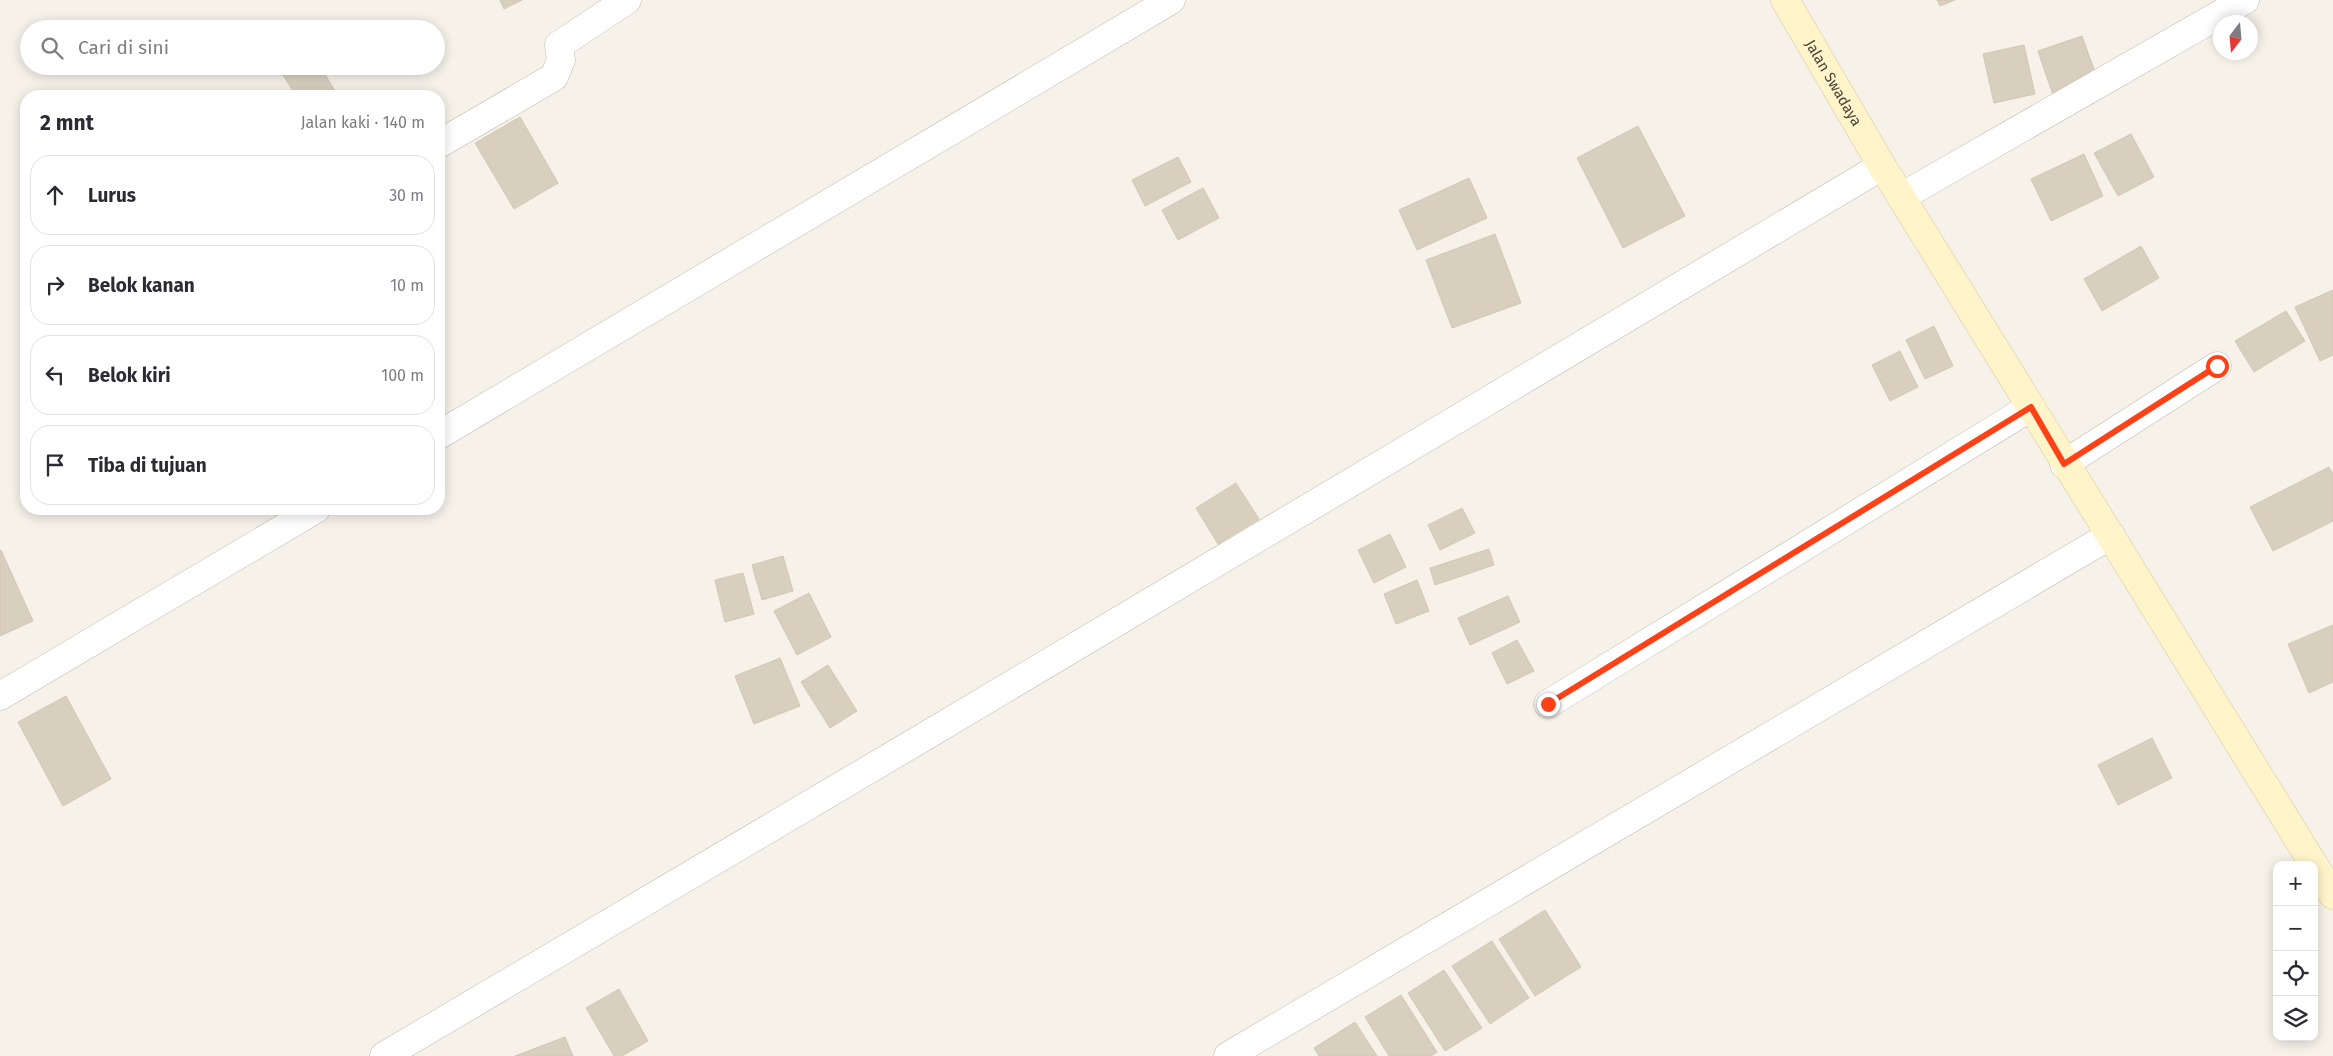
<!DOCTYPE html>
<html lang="id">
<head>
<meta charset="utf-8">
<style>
  :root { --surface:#fff; --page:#f7f7f7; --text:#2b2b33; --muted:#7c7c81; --line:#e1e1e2 }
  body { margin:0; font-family:"Fira Sans",sans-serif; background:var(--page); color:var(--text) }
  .controls { position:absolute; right:15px; bottom:15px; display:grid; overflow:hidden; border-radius:10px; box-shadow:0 2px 12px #0003 }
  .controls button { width:45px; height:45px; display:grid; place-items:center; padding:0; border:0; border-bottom:1px solid var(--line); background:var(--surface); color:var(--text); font:25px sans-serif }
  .compass { position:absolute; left:2213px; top:15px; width:45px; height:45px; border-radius:50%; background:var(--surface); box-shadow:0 2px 12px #0003; rotate:196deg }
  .stop { position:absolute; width:15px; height:15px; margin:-11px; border:4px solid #ff4117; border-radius:50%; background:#fff }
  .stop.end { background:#ff4117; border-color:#fff; box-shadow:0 1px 5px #0008 }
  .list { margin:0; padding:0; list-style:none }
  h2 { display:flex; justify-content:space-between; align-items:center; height:65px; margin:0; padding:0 20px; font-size:21px }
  h2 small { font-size:16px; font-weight:400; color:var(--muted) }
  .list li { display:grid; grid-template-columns:32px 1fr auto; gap:15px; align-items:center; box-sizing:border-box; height:80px; margin:0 10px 10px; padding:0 10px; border:1px solid var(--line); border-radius:20px }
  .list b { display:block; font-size:19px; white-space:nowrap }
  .list em { font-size:16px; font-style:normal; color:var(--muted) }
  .icon { flex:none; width:28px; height:28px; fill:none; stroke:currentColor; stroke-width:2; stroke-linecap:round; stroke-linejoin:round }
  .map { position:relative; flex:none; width:2333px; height:1056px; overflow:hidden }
  .search { position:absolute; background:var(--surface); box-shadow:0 2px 12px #0003; left:20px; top:20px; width:425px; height:55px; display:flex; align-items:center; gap:12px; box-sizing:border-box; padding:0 18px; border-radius:28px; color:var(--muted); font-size:19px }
  .panel { position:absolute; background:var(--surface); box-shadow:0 2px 12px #0003; left:20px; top:90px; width:425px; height:425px; border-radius:20px }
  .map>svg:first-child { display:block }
  .building { fill:#d8cfbe; stroke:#d3c7b1 }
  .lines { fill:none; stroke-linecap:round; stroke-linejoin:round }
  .street-casing { stroke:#c2bbab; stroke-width:29 }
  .secondary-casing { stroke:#d8c897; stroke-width:29 }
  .street { stroke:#fff; stroke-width:28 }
  .secondary { stroke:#fff4ca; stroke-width:28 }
  .route { stroke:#ff4117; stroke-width:6 }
  .labels { text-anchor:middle; stroke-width:5; stroke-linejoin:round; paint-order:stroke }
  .street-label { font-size:15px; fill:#4a4337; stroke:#fff }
</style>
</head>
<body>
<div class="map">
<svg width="2333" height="1056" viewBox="0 0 2333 1056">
  <rect width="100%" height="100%" fill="#f6f2ea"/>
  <!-- building -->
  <g class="building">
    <polygon points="500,0 522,0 504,9"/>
    <polygon points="1937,0 1955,0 1940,6"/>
    <polygon points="2082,36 2099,83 2054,98 2038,51"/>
    <polygon points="2024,45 2035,94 1994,103 1983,54"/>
    <polygon points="298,66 320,66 338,96 296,96 283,75"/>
    <polygon points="520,117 558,183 514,209 475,143"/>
    <polygon points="1638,126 1685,216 1623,248 1577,158"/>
    <polygon points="2131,134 2154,177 2118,196 2094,153"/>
    <polygon points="2084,154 2103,196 2051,221 2031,179"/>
    <polygon points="1178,157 1191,182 1145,206 1132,180"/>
    <polygon points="1469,178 1487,218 1417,250 1399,210"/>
    <polygon points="1203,188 1219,218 1178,240 1162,210"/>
    <polygon points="1495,234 1521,303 1452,328 1426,260"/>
    <polygon points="2141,246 2159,278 2102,311 2084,279"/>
    <polygon points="2333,290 2333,355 2320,361 2295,307"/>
    <polygon points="2286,311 2305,341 2254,372 2235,341"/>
    <polygon points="1934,326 1953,366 1925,379 1906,340"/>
    <polygon points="1900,351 1918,387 1890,401 1872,365"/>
    <polygon points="2329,467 2333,474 2333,521 2273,551 2250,507"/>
    <polygon points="1236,483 1259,519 1218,544 1196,508"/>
    <polygon points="1462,508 1475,533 1440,550 1428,525"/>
    <polygon points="1390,534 1406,567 1374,583 1358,550"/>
    <polygon points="1489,549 1494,565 1435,585 1430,568"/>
    <polygon points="1,550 33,621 0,636 0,551"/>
    <polygon points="783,556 793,591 762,600 752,565"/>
    <polygon points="743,573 754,614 725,622 715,580"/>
    <polygon points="1417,580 1429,611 1396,624 1384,594"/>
    <polygon points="809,593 831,637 797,655 774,611"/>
    <polygon points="1508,596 1520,622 1470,645 1458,618"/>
    <polygon points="2333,625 2333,682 2309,693 2288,644"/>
    <polygon points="1517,640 1534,671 1507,684 1492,653"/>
    <polygon points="780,658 800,706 754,724 735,676"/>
    <polygon points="828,665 857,711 830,728 801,682"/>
    <polygon points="66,696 111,779 63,806 18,722"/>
    <polygon points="2152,738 2172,778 2118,805 2098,765"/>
    <polygon points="1545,910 1581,967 1535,996 1499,939"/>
    <polygon points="1492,941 1529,998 1490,1024 1452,966"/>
    <polygon points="1444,970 1482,1028 1445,1051 1408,993"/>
    <polygon points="619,989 648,1041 622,1056 614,1056 586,1008"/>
    <polygon points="1401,995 1437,1052 1431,1056 1389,1056 1365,1017"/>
    <polygon points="1355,1022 1377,1056 1319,1056 1314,1048"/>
    <polygon points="565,1037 573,1056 515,1056"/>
  </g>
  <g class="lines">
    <defs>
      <g id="street">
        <polyline points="439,144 554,77 561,60 559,45 627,0"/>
        <polyline points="1901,197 2245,0"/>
        <polyline points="439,435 1171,0"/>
        <polyline points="2064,464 2217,366"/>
        <polyline points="0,696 316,509"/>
        <polyline points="1548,704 2031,407"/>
        <polyline points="384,1056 912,744 1882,166"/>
        <polyline points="1228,1056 2111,535"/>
      </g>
      <g id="secondary">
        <path id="s1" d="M1785,0L1882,166L2314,865"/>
        <polyline points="2314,865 2333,895"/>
      </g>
    </defs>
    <!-- street casing -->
    <use href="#street" class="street-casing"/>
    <!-- secondary casing -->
    <use href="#secondary" class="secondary-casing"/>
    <!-- street -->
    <use href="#street" class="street"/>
    <!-- secondary -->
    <use href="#secondary" class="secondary"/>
  </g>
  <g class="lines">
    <!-- route -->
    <polyline class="route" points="1548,704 2031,407 2064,464 2217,366"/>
  </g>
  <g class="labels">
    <!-- street labels -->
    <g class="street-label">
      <text dy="5" stroke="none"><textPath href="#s1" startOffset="96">Jalan Swadaya</textPath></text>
    </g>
  </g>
</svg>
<div class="controls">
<button>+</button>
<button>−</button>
<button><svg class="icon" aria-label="locate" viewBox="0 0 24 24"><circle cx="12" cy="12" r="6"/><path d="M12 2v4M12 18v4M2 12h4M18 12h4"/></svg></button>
<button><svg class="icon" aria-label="layers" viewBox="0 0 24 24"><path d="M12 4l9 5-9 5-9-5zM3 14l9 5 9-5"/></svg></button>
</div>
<svg class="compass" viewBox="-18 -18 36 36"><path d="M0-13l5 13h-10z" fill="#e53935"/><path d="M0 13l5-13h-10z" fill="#7c7c81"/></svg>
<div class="stop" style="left:2217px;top:366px"></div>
<div class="stop end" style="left:1548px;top:704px"></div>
<div class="search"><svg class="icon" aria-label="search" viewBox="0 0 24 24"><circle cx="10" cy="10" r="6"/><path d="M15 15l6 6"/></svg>Cari di sini</div>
<section class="panel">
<h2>2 mnt<small>Jalan kaki · 140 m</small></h2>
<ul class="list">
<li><svg class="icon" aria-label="ahead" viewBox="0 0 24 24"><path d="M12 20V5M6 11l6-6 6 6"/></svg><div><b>Lurus</b></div><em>30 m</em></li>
<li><svg class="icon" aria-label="right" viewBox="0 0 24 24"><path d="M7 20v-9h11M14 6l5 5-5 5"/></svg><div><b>Belok kanan</b></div><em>10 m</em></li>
<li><svg class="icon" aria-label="left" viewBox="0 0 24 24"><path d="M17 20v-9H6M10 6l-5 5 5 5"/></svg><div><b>Belok kiri</b></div><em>100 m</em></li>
<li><svg class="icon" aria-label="arrive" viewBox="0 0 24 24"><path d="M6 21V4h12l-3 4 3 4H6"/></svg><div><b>Tiba di tujuan</b></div></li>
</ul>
</section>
</div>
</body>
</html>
